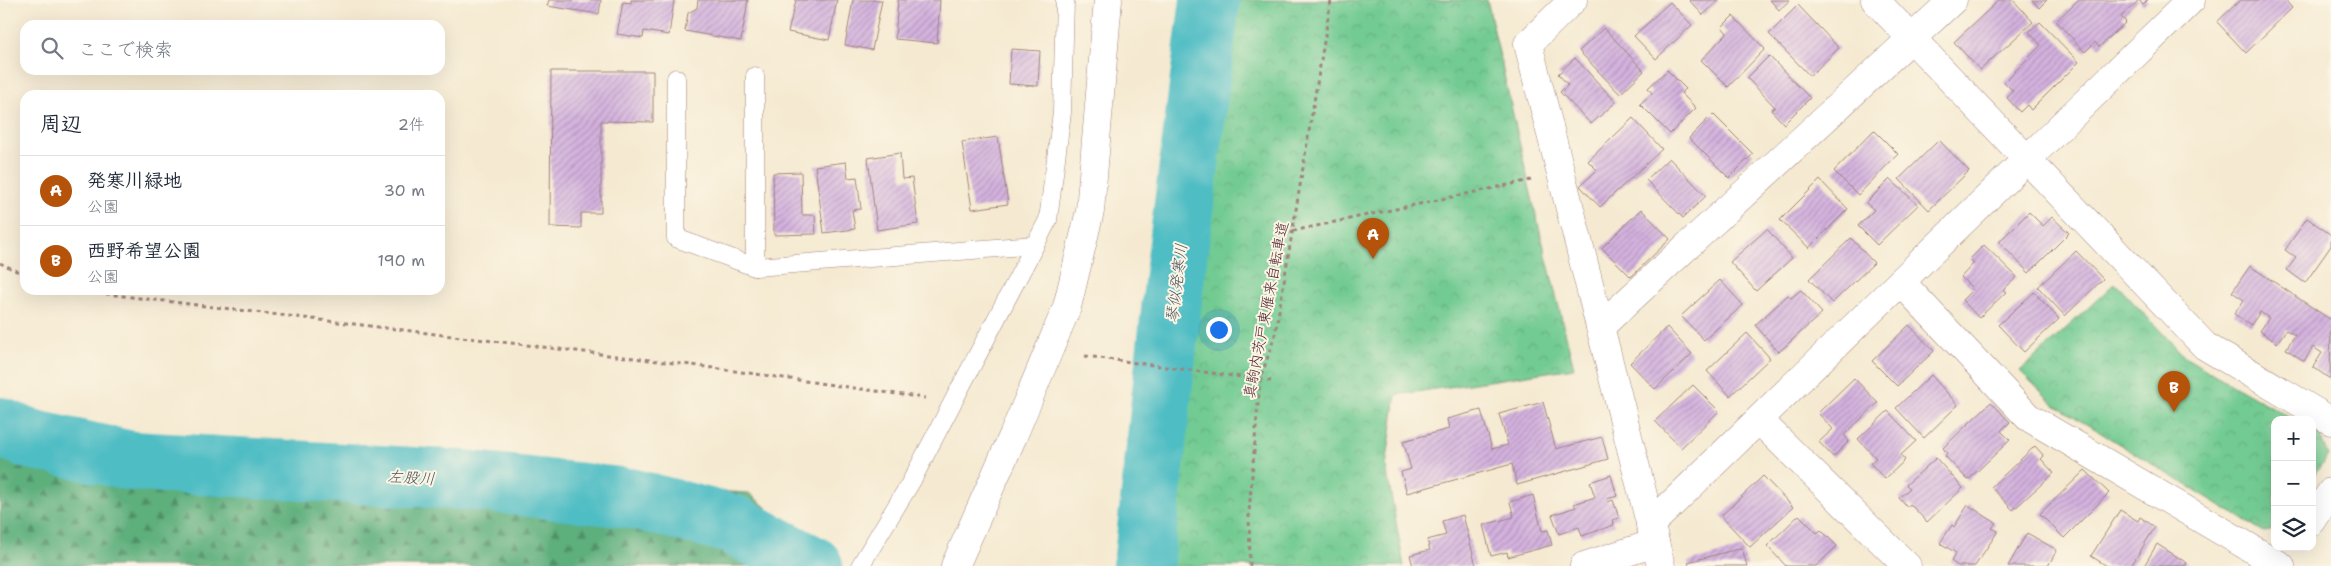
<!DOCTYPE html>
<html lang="ja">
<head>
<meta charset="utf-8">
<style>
  :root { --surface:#fff; --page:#f2f2f3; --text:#1f2937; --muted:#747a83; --line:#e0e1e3; --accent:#b45309 }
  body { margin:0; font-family:"Shantell Sans","Klee One",sans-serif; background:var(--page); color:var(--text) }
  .controls { position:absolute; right:15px; bottom:15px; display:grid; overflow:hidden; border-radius:10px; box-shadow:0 5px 20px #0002 }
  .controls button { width:45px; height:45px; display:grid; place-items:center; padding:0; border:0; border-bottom:1px solid var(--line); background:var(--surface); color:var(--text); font:25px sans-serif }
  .you { position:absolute; left:1218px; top:329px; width:18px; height:18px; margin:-12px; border:4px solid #fff; border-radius:50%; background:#1a73e8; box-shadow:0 0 0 8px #1a73e833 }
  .badge { display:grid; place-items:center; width:32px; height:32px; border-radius:50%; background:var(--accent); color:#fff; font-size:16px; font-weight:700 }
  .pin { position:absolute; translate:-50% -41px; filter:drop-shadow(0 1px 2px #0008) }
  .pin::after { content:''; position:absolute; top:26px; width:18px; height:15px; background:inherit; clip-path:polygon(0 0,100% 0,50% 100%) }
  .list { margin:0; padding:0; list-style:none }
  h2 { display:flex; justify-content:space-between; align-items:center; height:65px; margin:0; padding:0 20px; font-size:21px }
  h2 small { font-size:16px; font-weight:400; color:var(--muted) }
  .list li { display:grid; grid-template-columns:32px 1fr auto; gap:15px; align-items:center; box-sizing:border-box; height:70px; padding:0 20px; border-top:1px solid var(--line) }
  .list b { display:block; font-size:19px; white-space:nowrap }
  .list p { margin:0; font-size:16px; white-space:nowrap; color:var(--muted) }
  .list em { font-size:16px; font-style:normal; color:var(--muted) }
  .icon { flex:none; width:28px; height:28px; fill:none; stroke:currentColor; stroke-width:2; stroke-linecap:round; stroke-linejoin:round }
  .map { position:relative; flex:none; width:2331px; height:566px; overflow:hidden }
  .search { position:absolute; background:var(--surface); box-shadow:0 5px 20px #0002; left:20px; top:20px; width:425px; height:55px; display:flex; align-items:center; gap:12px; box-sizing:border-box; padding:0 18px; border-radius:15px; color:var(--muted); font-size:19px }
  .panel { position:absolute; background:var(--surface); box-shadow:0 5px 20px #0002; left:20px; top:90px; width:425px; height:205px; border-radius:15px }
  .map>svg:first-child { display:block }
  .forest { fill:url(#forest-firs); stroke:#546754 }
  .park { fill:url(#park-crowns); stroke:#5e755e }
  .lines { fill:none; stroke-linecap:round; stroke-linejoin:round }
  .river { stroke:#4fbdc4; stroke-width:60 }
  .building { fill:url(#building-hatch) }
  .service-casing { stroke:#a0847e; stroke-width:19 }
  .minor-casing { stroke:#a0847e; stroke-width:29 }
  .path { stroke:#a0847e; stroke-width:3; stroke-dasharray:4 4; stroke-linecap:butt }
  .service { stroke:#fff; stroke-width:18 }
  .minor { stroke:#fff; stroke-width:28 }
  .labels { text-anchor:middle; stroke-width:4; stroke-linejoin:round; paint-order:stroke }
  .street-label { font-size:15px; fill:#4a1f2b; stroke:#fcf5e5 }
  .water-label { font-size:16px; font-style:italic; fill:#4c5661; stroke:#fcf5e5 }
</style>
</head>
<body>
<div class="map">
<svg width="2331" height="566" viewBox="0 0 2331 566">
  <defs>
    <pattern id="forest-firs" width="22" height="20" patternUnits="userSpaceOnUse" patternTransform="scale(1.25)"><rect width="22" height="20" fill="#5daf7c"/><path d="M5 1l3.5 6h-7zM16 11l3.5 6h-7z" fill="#4f8e66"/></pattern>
    <pattern id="park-crowns" width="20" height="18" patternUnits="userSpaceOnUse" patternTransform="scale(1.25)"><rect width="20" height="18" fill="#72cb92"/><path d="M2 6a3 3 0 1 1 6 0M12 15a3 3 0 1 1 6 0" fill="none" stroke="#64ae7e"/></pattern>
    <pattern id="building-hatch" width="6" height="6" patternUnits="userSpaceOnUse" patternTransform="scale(1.25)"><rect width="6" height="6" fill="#d4b3df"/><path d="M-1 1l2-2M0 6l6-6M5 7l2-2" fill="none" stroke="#ae91b5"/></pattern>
  </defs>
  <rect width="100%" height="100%" fill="#fcf5e5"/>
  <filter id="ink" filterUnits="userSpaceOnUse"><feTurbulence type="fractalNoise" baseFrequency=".02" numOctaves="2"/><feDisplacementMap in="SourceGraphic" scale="10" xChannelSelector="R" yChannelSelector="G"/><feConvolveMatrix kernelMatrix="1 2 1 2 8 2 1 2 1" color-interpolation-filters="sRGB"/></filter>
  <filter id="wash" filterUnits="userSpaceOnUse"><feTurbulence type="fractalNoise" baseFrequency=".0096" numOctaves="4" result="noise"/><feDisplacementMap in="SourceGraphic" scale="20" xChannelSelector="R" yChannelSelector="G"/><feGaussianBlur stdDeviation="1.12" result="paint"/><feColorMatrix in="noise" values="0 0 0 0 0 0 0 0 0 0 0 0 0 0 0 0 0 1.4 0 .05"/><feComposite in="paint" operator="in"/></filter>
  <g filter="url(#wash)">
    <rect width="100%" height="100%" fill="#f5ead1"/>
    <!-- forest -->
    <polygon class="forest" points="0,428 158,444 351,494 552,482 749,493 833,564 831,566 0,566"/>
    <!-- park -->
    <g class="park">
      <polygon points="1230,0 1487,0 1535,211 1574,368 1396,395 1386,467 1404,566 1161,566 1228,42"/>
      <polygon points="2115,283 2186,358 2294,420 2275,420 2275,530 2264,532 2055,405 2020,371"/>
      <polygon points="2312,430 2319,434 2328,455 2312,478"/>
    </g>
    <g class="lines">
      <!-- river -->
      <g class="river">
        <polyline points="0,427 30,439 132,461 465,480 630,498 732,524 813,566"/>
        <polyline points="1143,566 1174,282 1210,0"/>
      </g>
    </g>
    <g id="blocks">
      <!-- building -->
      <g class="building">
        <polygon points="549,0 601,0 599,14 547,6"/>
        <polygon points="631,0 674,0 669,35 644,31 643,38 617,34 623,2 631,3"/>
        <polygon points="698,0 748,0 741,41 685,31 688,13 697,8"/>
        <polygon points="796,0 837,0 829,40 788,32"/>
        <polygon points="853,0 882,0 872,50 845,45"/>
        <polygon points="898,0 940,0 937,43 895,39"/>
        <polygon points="1689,0 1719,0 1703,15"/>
        <polygon points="1770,0 1790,0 1779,10"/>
        <polygon points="1999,0 2013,0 2033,22 1980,70 1954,42"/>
        <polygon points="2032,0 2047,0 2039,8"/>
        <polygon points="2078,0 2148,0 2143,5 2139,0 2121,17 2126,22 2099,47 2095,42 2085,52 2056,21"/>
        <polygon points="2240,0 2285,0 2292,8 2246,53 2217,22"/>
        <polygon points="1670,2 1692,25 1656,59 1634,36"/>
        <polygon points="1798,5 1839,48 1810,76 1769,34"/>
        <polygon points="1733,16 1765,49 1728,87 1701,60 1727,33 1722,27"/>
        <polygon points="2040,22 2079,62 2031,110 2027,105 2020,112 2007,98 2013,91 2004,82 2041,45 2029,32"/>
        <polygon points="1604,28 1644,71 1620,94 1579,51"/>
        <polygon points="1011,49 1040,51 1038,86 1009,84"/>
        <polygon points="1769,56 1810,98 1784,124 1771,110 1775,107 1747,78"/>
        <polygon points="1575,58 1616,102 1591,124 1560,92 1568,85 1558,74"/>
        <polygon points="1667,70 1686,89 1681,93 1696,108 1670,134 1640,104 1652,93 1648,88"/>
        <polygon points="551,71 653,71 653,122 601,121 601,213 581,213 581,228 550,227"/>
        <polygon points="1713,114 1753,154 1729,178 1689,138"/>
        <polygon points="1633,118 1662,149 1600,207 1580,186 1597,170 1588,161"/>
        <polygon points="1874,130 1898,154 1858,195 1834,171"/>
        <polygon points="998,137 1008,204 972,209 962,142"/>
        <polygon points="1939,140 1969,171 1929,210 1899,179"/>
        <polygon points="900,153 902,179 912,178 918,224 877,230 868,158"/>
        <polygon points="1669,158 1706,196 1683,218 1646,180"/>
        <polygon points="846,162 848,178 857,177 861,209 852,210 855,229 824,233 815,166"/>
        <polygon points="801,172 802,215 815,215 816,234 774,235 773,173"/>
        <polygon points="1890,179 1918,205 1877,245 1858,226 1874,210 1866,203"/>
        <polygon points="1820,180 1848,209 1809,248 1780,220"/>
        <polygon points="1641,209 1670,239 1631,277 1602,248"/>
        <polygon points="2029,212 2043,226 2052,217 2069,233 2029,273 1999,242"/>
        <polygon points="2307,218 2331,235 2331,246 2305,283 2287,270 2296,258 2285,250"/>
        <polygon points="1767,229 1792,258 1756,291 1730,262"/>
        <polygon points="1851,238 1874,263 1832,303 1809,279"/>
        <polygon points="1984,245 2017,277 2003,290 2006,292 1979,318 1962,300 1973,289 1961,277 1974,263 1970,259"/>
        <polygon points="2076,251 2103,279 2065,316 2038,287"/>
        <polygon points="2250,266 2331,320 2330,379 2313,367 2322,353 2313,347 2304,361 2286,349 2295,335 2286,330 2277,343 2260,331 2269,318 2260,312 2251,325 2234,314 2244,300 2232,292"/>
        <polygon points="1720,280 1743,305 1704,340 1681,316"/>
        <polygon points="1801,290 1822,313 1779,352 1755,325 1788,295 1791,298"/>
        <polygon points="2034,292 2059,319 2024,352 1998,325"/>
        <polygon points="1909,325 1934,351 1897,386 1872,361"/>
        <polygon points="1667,327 1692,354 1655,389 1630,363"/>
        <polygon points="1747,333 1770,358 1730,396 1707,371"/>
        <polygon points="1931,375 1958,405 1924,438 1896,408"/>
        <polygon points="1854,378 1878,403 1844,435 1849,441 1833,457 1819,442 1833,429 1818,413"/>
        <polygon points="1693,385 1719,411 1681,448 1655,421"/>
        <polygon points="1543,402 1556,449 1602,437 1608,459 1517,485 1512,464 1407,493 1401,472 1411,469 1403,441 1449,429 1447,419 1481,410 1492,449 1508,445 1499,414"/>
        <polygon points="1991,402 2010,422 2001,431 2010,440 1968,480 1945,456 1947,453 1943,448"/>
        <polygon points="1888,411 1916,441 1901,455 1905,460 1885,479 1870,463 1876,458 1858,439"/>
        <polygon points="2035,446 2044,456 2041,459 2054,473 2013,510 1991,487"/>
        <polygon points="1936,458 1963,488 1927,522 1910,504 1907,507 1899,498 1910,488 1906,485"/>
        <polygon points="2085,470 2109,493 2064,538 2040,514"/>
        <polygon points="1611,475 1617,496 1607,499 1608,502 1613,500 1619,518 1612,520 1614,525 1582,536 1579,527 1559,534 1552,515 1576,507 1574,504 1595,497 1590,482"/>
        <polygon points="1763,476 1793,507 1750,547 1721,516"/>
        <polygon points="1533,495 1542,531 1548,530 1552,545 1508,557 1507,552 1491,556 1483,525 1514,517 1510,502"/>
        <polygon points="1968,505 1996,523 1992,528 1998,531 1975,566 1958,566 1951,561 1956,553 1940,543 1952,525 1954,527"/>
        <polygon points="2120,510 2138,521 2140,517 2155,527 2131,566 2107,566 2091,556"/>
        <polygon points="1463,515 1476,566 1413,566 1410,555 1430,550 1427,540 1446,535 1442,521"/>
        <polygon points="1799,515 1817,533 1821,530 1837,546 1816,566 1786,566 1767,546"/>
        <polygon points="2027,533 2057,550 2048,566 2008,566"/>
        <polygon points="2157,544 2187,563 2185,566 2144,566"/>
        <polygon points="1742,548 1747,566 1689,566 1688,562"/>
      </g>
    </g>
  </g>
  <g filter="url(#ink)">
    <use href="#blocks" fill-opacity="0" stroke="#a0847e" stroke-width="1"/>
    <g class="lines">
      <defs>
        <g id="service">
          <polyline points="755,76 755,267 1035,245"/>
          <polyline points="676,78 676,238 755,267"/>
          <polyline points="860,566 911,482 1048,220 1062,112 1065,0"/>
        </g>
        <g id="minor">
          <polyline points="1573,0 1528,44 1661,566"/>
          <polyline points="1875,0 2205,346 2331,421"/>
          <polyline points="1901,282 2028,417 2281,566"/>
          <polyline points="1600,327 1953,0"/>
          <polyline points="1759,420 1907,566"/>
          <polyline points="2312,521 2331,492"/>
          <polyline points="1650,525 2191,0"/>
          <polyline points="955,566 1013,436 1067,307 1090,211 1108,0"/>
          <polyline points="1584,566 1655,543"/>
        </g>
      </defs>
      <!-- service casing -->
      <use href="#service" class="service-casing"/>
      <!-- minor casing -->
      <use href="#minor" class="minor-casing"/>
      <!-- path -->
      <g class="path">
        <polyline points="1293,231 1531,180"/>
        <polyline points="0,263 25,275"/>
        <polyline points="74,290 699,366 925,398"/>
        <polyline points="1085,356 1271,381"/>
        <polyline points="1250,566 1249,512 1260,380 1275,335 1331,0"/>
      </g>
      <!-- service -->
      <use href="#service" class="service"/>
      <!-- minor -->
      <use href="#minor" class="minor"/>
    </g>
  </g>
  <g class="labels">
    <!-- street labels -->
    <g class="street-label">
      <text transform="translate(1266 310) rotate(-79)" y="5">真駒内茨戸東雁来自転車道</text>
    </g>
    <!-- water labels -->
    <g class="water-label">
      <text transform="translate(1176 283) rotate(-83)" y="6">琴似発寒川</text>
      <text transform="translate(411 477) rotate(3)" y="6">左股川</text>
    </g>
  </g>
</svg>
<div class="controls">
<button>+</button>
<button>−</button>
<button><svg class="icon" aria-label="layers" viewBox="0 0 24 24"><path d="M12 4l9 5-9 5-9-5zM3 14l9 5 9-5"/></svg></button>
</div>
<div class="you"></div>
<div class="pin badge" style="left:1373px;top:259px">A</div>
<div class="pin badge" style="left:2174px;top:412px">B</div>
<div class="search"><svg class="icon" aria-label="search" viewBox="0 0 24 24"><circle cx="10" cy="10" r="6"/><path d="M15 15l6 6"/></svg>ここで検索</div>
<section class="panel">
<h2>周辺<small>2件</small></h2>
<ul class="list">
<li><span class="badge">A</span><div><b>発寒川緑地</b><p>公園</p></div><em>30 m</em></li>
<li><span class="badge">B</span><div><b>西野希望公園</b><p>公園</p></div><em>190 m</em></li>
</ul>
</section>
</div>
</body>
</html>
